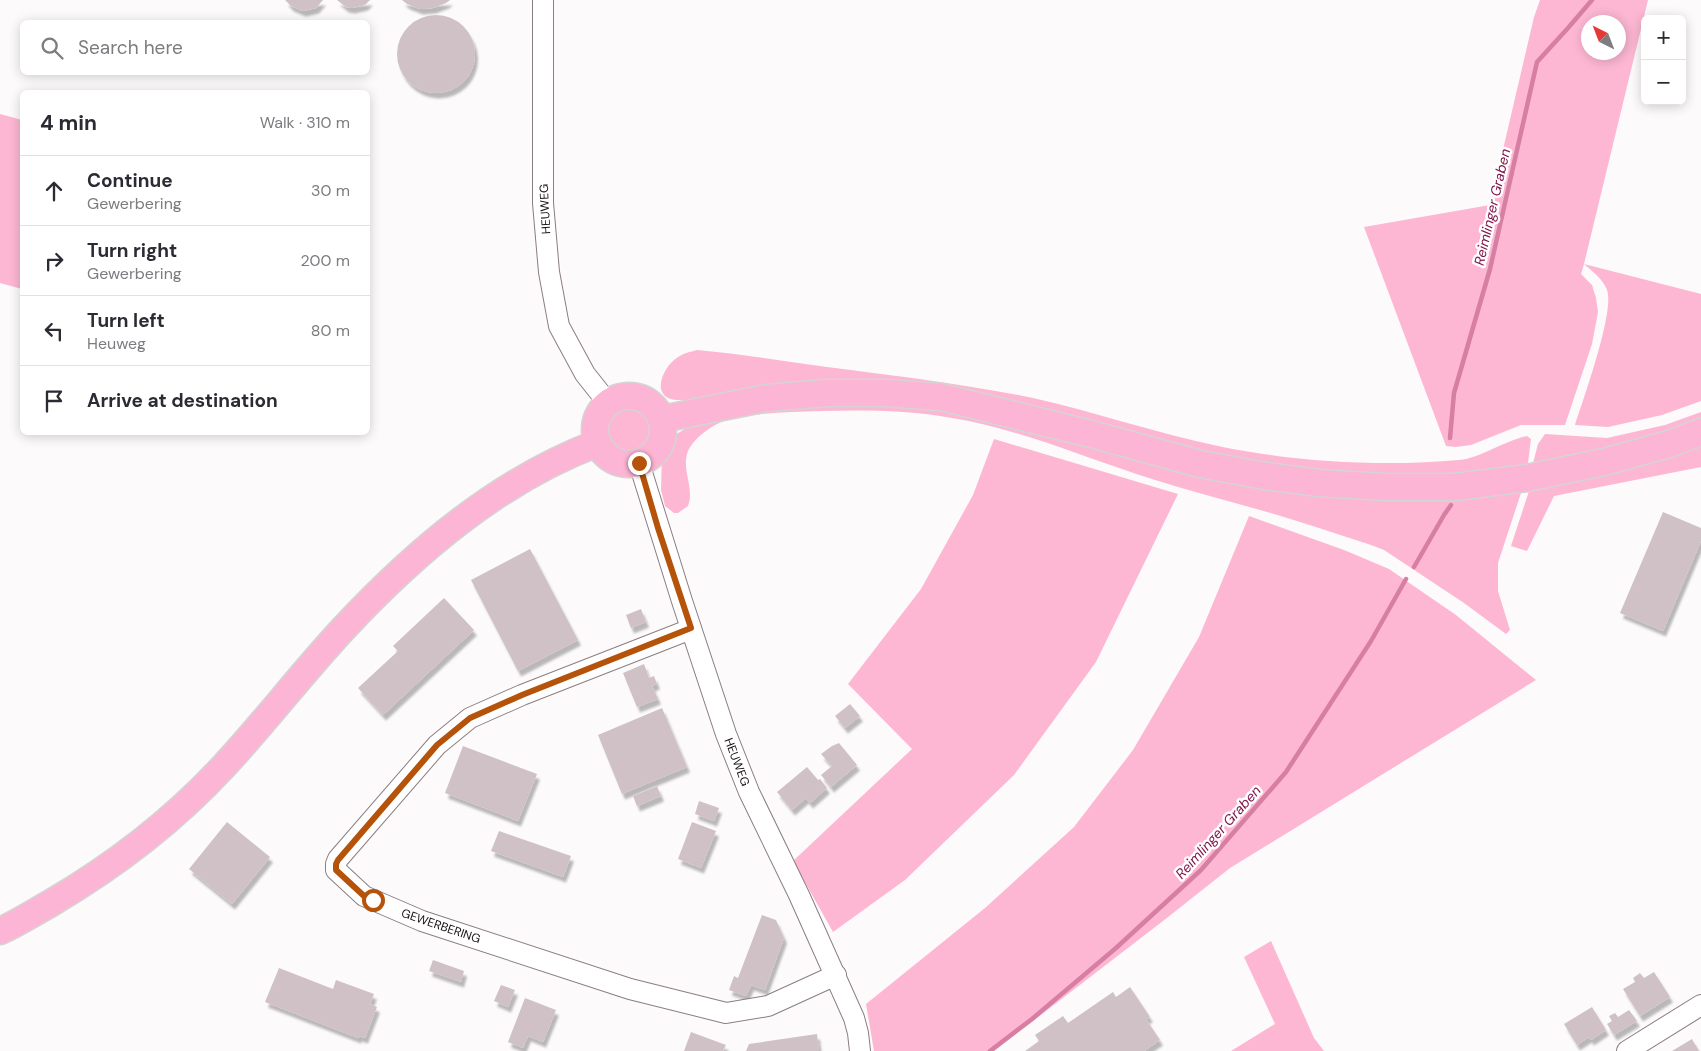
<!DOCTYPE html>
<html lang="en">
<head>
<meta charset="utf-8">
<style>
  :root { --surface:#fff; --page:#f7f7f7; --text:#2b2b33; --muted:#7c7c81; --line:#e1e1e2 }
  body { margin:0; font-family:"DM Sans",sans-serif; background:var(--page); color:var(--text) }
  .controls { position:absolute; right:15px; top:15px; display:grid; overflow:hidden; border-radius:8px; box-shadow:0 2px 12px #0003 }
  .controls button { width:45px; height:45px; display:grid; place-items:center; padding:0; border:0; border-bottom:1px solid var(--line); background:var(--surface); color:var(--text); font:25px sans-serif }
  .compass { position:absolute; left:1581px; top:15px; width:45px; height:45px; border-radius:50%; background:var(--surface); box-shadow:0 2px 12px #0003; rotate:318deg }
  .stop { position:absolute; width:15px; height:15px; margin:-11px; border:4px solid #b45309; border-radius:50%; background:#fff }
  .stop.end { background:#b45309; border-color:#fff; box-shadow:0 1px 5px #0008 }
  .list { margin:0; padding:0; list-style:none }
  h2 { display:flex; justify-content:space-between; align-items:center; height:65px; margin:0; padding:0 20px; font-size:21px }
  h2 small { font-size:16px; font-weight:400; color:var(--muted) }
  .list li { display:grid; grid-template-columns:32px 1fr auto; gap:15px; align-items:center; box-sizing:border-box; height:70px; padding:0 20px; border-top:1px solid var(--line) }
  .list b { display:block; font-size:19px; white-space:nowrap }
  .list p { margin:0; font-size:16px; white-space:nowrap; color:var(--muted) }
  .list em { font-size:16px; font-style:normal; color:var(--muted) }
  .icon { flex:none; width:28px; height:28px; fill:none; stroke:currentColor; stroke-width:2; stroke-linecap:round; stroke-linejoin:round }
  .map { position:relative; flex:none; width:1701px; height:1051px; overflow:hidden }
  .search { position:absolute; background:var(--surface); box-shadow:0 2px 12px #0003; left:20px; top:20px; width:350px; height:55px; display:flex; align-items:center; gap:12px; box-sizing:border-box; padding:0 18px; border-radius:8px; color:var(--muted); font-size:19px }
  .panel { position:absolute; background:var(--surface); box-shadow:0 2px 12px #0003; left:20px; top:90px; width:350px; height:345px; border-radius:8px }
  .map>svg:first-child { display:block }
  .green { fill:#fdb7d2; fill-rule:evenodd }
  .lines { fill:none; stroke-linecap:round; stroke-linejoin:round }
  .stream { stroke:#d77ea3; stroke-width:4.5 }
  .building { fill:#cfc1c6; filter:url(#shadow) }
  .minor-casing { stroke:#8b7e82; stroke-width:22 }
  .major-casing { stroke:#d5d4d5; stroke-width:29 }
  .minor { stroke:#fff; stroke-width:20 }
  .major { stroke:#fcb5d4; stroke-width:26 }
  .route { stroke:#b45309; stroke-width:6 }
  .labels { text-anchor:middle; stroke-width:5; stroke-linejoin:round; paint-order:stroke }
  .street-label { font-size:12px; fill:#161213; stroke:#fff }
  .water-label { font-size:14px; font-style:italic; fill:#80164e; stroke:#fff }
</style>
</head>
<body>
<div class="map">
<svg width="1701" height="1051" viewBox="0 0 1701 1051">
  <defs>
    <filter id="shadow"><feDropShadow dx="3" dy="5.5" stdDeviation="1" flood-color="#0004"/></filter>
  </defs>
  <rect width="100%" height="100%" fill="#fdfafb"/>
  <!-- green -->
  <g class="green">
    <path d="M1540,0H1648L1584,264L1701,294V401L1662,415L1608,427L1575,425C1583,400 1615,311 1607,290C1603,279 1592,271 1584,264L1581,274L1592,285L1596,298L1598,312L1592,344L1565,425H1521L1471,445L1456,447L1446,446L1364,227L1490,205L1534,17ZM1618,22V52H1588V22Z"/>
    <polygon points="0,114 22,120 22,289 0,283"/>
    <path d="M697,350C741,354 784,361 827,367C896,376 965,384 1033,398C1095,412 1156,433 1218,446C1294,462 1382,467 1459,460C1481,458 1503,441 1527,436L1531,439L1528,463H1533L1538,444L1545,434L1607,438L1665,425L1701,412V424L1605,454L1438,479L1382,478L1210,456L995,402L678,400C649,399 662,367 678,357C684,353 690,352 697,350Z"/>
    <path d="M826,401L961,411L1133,454L1522,490L1498,563V591L1510,630L1506,634L1464,603L1384,550L1371,545C1336,534 1302,522 1267,512C1229,501 1190,491 1152,479C1085,458 1020,429 952,418C908,410 864,410 820,411C788,412 755,412 724,421C713,425 700,434 693,443C676,463 696,485 688,506L678,513H674L665,506L661,490L662,452L669,439L697,421Z"/>
    <circle cx="628" cy="430" r="25"/>
    <polygon points="994,439 1178,494 1096,662 1014,775 905,880 833,932 793,861 912,749 848,684 921,589 973,495"/>
    <path d="M1701,446V467L1554,496L1527,551L1511,546L1529,491C1587,479 1646,467 1701,446Z"/>
    <polygon points="1249,516 1344,550 1389,569 1456,615 1536,680 1230,868 1163,921 994,1051 874,1051 866,1004 985,908 1074,827 1133,750 1199,637"/>
    <polygon points="1271,941 1314,1038 1324,1051 1231,1051 1275,1024 1244,957"/>
  </g>
  <g class="lines">
    <!-- stream -->
    <g class="stream">
      <polyline points="1450,438 1454,393 1490,269 1537,62 1568,28 1592,0"/>
      <polyline points="1414,567 1444,515 1451,505"/>
      <polyline points="990,1051 1032,1019 1116,948 1201,870 1286,772 1371,641 1406,579"/>
    </g>
  </g>
  <!-- building -->
  <g class="building">
    <polygon points="285,0 323,0 316,8 303,11 291,6"/>
    <polygon points="337,0 370,0 365,5 352,8 346,7"/>
    <polygon points="402,0 450,0 446,3 433,8 420,9 407,4"/>
    <circle cx="436" cy="54" r="39"/>
    <polygon points="1663,512 1701,528 1701,541 1663,631 1620,613"/>
    <polygon points="530,549 578,640 518,671 471,580"/>
    <polygon points="444,598 474,630 383,715 358,688 398,651 393,646"/>
    <polygon points="641,609 646,622 631,628 626,615"/>
    <polygon points="644,664 649,678 654,676 657,684 652,686 658,699 637,707 623,673"/>
    <polygon points="850,704 860,716 845,728 835,716"/>
    <polygon points="662,708 687,767 622,794 598,735"/>
    <polygon points="839,743 857,765 831,787 821,775 832,766 821,754 832,746"/>
    <polygon points="463,746 537,774 518,821 445,793"/>
    <polygon points="807,767 818,780 820,779 827,788 810,803 806,798 792,810 777,792"/>
    <polygon points="657,786 661,796 637,806 633,796"/>
    <polygon points="699,801 719,808 714,821 695,814"/>
    <polygon points="227,822 270,857 232,904 189,869"/>
    <polygon points="692,822 716,831 701,868 678,859"/>
    <polygon points="499,831 571,856 563,877 491,851"/>
    <polygon points="762,915 776,920 784,938 765,990 751,985 746,996 729,990 734,976 738,978"/>
    <polygon points="433,960 464,971 461,982 429,971"/>
    <polygon points="279,968 333,989 336,980 374,994 370,1004 377,1007 365,1038 359,1036 358,1038 265,1002"/>
    <polygon points="1654,972 1670,997 1640,1016 1623,989 1635,982 1633,978 1640,973 1644,978"/>
    <polygon points="501,985 515,990 508,1007 494,1001"/>
    <polygon points="1130,987 1150,1017 1146,1019 1160,1040 1144,1051 1025,1051 1039,1041 1035,1035 1063,1016 1068,1023 1113,992 1116,997"/>
    <polygon points="525,998 556,1010 543,1042 528,1036 523,1048 508,1042"/>
    <polygon points="1592,1007 1606,1030 1591,1040 1589,1037 1577,1045 1564,1024"/>
    <polygon points="1629,1010 1637,1021 1614,1035 1607,1024 1612,1021 1609,1016 1615,1013 1618,1017"/>
    <polygon points="691,1032 726,1045 723,1051 684,1051"/>
    <polygon points="817,1034 819,1051 746,1051 749,1044"/>
    <polygon points="1692,1039 1699,1051 1672,1051"/>
  </g>
  <g class="lines">
    <defs>
      <g id="minor">
        <polyline points="543,0 543,203 549,272 559,326 585,374 608,403"/>
        <polyline points="639,463 682,601 726,734 749,792 799,895 854,1018 858,1033 860,1051"/>
        <polyline points="691,629 522,695 470,718 437,745 338,859 336,864 336,870 364,896 422,921 630,989 726,1013 768,1006 836,975"/>
        <polyline points="1627,1051 1701,1005"/>
      </g>
      <g id="major">
        <circle cx="629" cy="430" r="34"/>
        <polyline points="662,419 767,398 826,393 886,393 941,397 1095,435 1200,464 1265,476 1319,483 1384,487 1455,487 1527,478 1604,462 1669,444 1701,432"/>
        <path d="M0,931C18,923 35,912 51,903C114,866 173,821 223,767C265,722 302,673 344,628C415,552 499,480 598,443"/>
      </g>
    </defs>
    <!-- minor casing -->
    <use href="#minor" class="minor-casing"/>
    <!-- major casing -->
    <use href="#major" class="major-casing"/>
    <!-- minor -->
    <use href="#minor" class="minor"/>
    <!-- major -->
    <use href="#major" class="major"/>
  </g>
  <g class="lines">
    <!-- route -->
    <polyline class="route" points="373,900 364,896 336,870 336,864 338,860 437,745 470,718 522,695 691,628 658,528 639,463"/>
  </g>
  <g class="labels">
    <!-- street labels -->
    <g class="street-label">
      <text transform="translate(545 209) rotate(-93)" y="4">HEUWEG</text>
      <text transform="translate(737 762) rotate(69)" y="4">HEUWEG</text>
      <text transform="translate(441 926) rotate(19)" y="4">GEWERBERING</text>
    </g>
    <!-- water labels -->
    <g class="water-label">
      <text transform="translate(1492 207) rotate(-77)" y="5">Reimlinger Graben</text>
      <text transform="translate(1218 832) rotate(-48)" y="5">Reimlinger Graben</text>
    </g>
  </g>
</svg>
<div class="controls">
<button>+</button>
<button>−</button>
</div>
<svg class="compass" viewBox="-18 -18 36 36"><path d="M0-13l5 13h-10z" fill="#e53935"/><path d="M0 13l5-13h-10z" fill="#7c7c81"/></svg>
<div class="stop" style="left:373px;top:900px"></div>
<div class="stop end" style="left:639px;top:463px"></div>
<div class="search"><svg class="icon" aria-label="search" viewBox="0 0 24 24"><circle cx="10" cy="10" r="6"/><path d="M15 15l6 6"/></svg>Search here</div>
<section class="panel">
<h2>4 min<small>Walk · 310 m</small></h2>
<ul class="list">
<li><svg class="icon" aria-label="ahead" viewBox="0 0 24 24"><path d="M12 20V5M6 11l6-6 6 6"/></svg><div><b>Continue</b><p>Gewerbering</p></div><em>30 m</em></li>
<li><svg class="icon" aria-label="right" viewBox="0 0 24 24"><path d="M7 20v-9h11M14 6l5 5-5 5"/></svg><div><b>Turn right</b><p>Gewerbering</p></div><em>200 m</em></li>
<li><svg class="icon" aria-label="left" viewBox="0 0 24 24"><path d="M17 20v-9H6M10 6l-5 5 5 5"/></svg><div><b>Turn left</b><p>Heuweg</p></div><em>80 m</em></li>
<li><svg class="icon" aria-label="arrive" viewBox="0 0 24 24"><path d="M6 21V4h12l-3 4 3 4H6"/></svg><div><b>Arrive at destination</b></div></li>
</ul>
</section>
</div>
</body>
</html>
